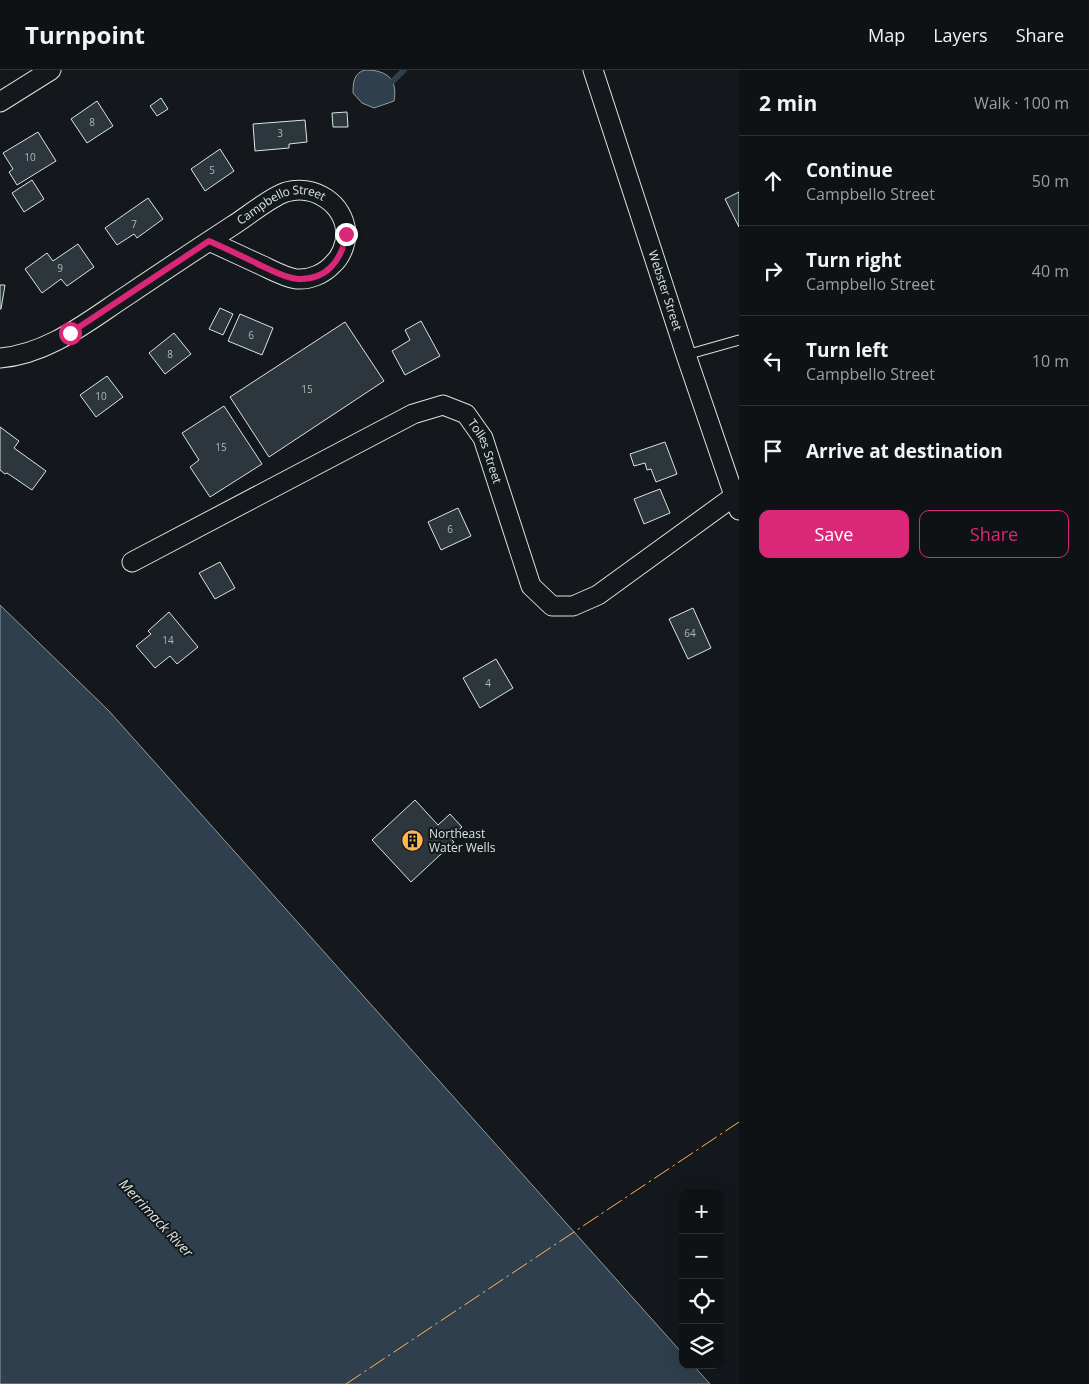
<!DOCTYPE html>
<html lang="en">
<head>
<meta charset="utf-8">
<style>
  :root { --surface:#0f1215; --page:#1d2022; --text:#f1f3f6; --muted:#9b9ea0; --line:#2f3234; --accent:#db2777 }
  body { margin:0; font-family:"Open Sans",sans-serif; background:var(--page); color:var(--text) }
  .controls { position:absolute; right:15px; bottom:15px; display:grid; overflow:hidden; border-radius:10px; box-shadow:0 5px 20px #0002 }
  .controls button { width:45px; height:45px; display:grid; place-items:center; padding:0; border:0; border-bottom:1px solid var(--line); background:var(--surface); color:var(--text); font:25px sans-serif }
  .stop { position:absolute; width:15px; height:15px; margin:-11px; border:4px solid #db2777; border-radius:50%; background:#fff }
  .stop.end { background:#db2777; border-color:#fff; box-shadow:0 1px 5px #0008 }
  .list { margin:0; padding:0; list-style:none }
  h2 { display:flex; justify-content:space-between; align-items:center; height:65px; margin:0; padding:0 20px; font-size:21px }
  h2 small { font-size:16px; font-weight:400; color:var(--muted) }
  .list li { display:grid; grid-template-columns:32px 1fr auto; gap:15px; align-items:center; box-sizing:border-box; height:90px; padding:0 20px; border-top:1px solid var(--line) }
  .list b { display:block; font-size:19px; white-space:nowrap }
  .list p { margin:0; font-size:16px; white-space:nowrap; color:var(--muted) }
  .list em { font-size:16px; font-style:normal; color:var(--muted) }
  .actions { display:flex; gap:10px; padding:15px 20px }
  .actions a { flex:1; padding:11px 0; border:1px solid var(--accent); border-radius:10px; text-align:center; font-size:18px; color:var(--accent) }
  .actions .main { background:var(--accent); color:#fff }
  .icon { flex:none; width:28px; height:28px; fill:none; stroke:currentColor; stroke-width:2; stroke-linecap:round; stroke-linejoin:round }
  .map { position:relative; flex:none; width:739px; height:1314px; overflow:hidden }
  header { display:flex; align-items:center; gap:30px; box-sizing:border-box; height:70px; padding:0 25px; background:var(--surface); border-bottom:1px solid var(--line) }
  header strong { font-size:24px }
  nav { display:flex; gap:28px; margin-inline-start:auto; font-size:18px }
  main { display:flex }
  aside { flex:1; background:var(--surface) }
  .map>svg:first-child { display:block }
  .water { fill:#2f3f4d; stroke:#939e99 }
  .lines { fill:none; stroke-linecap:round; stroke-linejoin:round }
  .stream { stroke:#2f3f4d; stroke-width:6 }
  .building { fill:#2c363c; stroke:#d8e6dc }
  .service-casing { stroke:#d8e6dc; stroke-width:11 }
  .minor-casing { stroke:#d8e6dc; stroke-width:21 }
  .service { stroke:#14181c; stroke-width:9 }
  .minor { stroke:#14181c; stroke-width:19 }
  .power { stroke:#ffb74d; stroke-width:1; stroke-dasharray:18 4 2.5 4; stroke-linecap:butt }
  .route { stroke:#db2777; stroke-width:6 }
  .labels { text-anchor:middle; stroke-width:4; stroke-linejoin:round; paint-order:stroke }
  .number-label { font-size:10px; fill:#adbab4 }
  .street-label { font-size:12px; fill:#d8e6dc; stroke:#14181c }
  .poi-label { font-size:12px; fill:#d8e6dc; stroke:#14181c; text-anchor:start }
  .water-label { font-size:14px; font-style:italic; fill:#d8e6dc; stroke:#14181c }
</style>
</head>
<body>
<header>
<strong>Turnpoint</strong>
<nav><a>Map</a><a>Layers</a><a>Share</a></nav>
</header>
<main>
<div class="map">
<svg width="739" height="1314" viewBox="0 0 739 1314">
  <rect width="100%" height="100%" fill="#14181c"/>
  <!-- water -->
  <g class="water">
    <path d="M365,0C387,0 398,9 394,31L374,38L362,33L353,23C353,12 354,3 365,0Z"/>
    <polygon points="0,535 109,641 683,1284 683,1295 693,1295 710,1314 0,1314"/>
  </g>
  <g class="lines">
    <!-- stream -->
    <polyline class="stream" points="393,11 404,0"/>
  </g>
  <!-- building -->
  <g class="building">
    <polygon points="161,28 168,39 157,46 150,36"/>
    <polygon points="97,31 113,56 87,73 71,49"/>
    <polygon points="347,42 348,57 333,57 332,43"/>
    <polygon points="305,50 307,72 289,74 289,78 255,81 253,54"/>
    <polygon points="38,62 56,91 17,115 9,102 13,99 3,83"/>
    <polygon points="220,79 234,101 205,121 191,99"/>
    <polygon points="32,110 44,129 24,142 12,123"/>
    <polygon points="739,122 739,157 725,129"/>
    <polygon points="148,128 163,149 137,168 134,164 117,175 105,158"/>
    <polygon points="78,174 94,197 67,216 61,209 42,223 25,199 47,183 53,191"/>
    <polygon points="0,215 5,215 1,239 0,239"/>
    <polygon points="220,238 233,244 223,265 209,259"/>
    <polygon points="240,244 273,258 262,285 228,271"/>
    <polygon points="421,251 440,286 405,305 392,281 410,270 405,260"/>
    <polygon points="345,252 384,311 269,387 230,327"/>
    <polygon points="174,263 191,284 165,304 149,283"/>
    <polygon points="107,306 123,327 96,347 80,325"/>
    <polygon points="224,336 262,394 210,427 190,397 199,390 182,363"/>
    <polygon points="0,357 19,371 14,378 46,401 32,420 7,403 5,404 0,400"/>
    <polygon points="665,372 677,404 656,412 651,399 647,400 645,393 634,396 630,384"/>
    <polygon points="660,419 670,443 644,454 634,429"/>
    <polygon points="458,438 471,466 441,480 428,452"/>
    <polygon points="220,492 235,518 215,529 199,503"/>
    <polygon points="693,538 711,578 688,589 669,549"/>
    <polygon points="169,542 198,577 177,594 170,586 155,598 136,576 151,564 148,561"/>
    <polygon points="496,589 513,618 480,638 463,608"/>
    <polygon points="415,730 438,755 450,744 462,757 450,768 454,772 411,812 372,770"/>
  </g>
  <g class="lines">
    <defs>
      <polyline id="service" points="686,285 739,270"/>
      <g id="minor">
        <path id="s1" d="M593,0L686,285L739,440"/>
        <polyline points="0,32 51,0"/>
        <path id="s2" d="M0,288C49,284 88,251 128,225C162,202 197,179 232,156C247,147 270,127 286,122C314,114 344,133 346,163C346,174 341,187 333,194C324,204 310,210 296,209C284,207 272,200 261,195C244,187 226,179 209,171"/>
        <path id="s3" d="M132,492L413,344L443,335L466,344L483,368L531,516L552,536H573L598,525L733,427"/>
      </g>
    </defs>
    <!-- service casing -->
    <use href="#service" class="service-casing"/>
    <!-- minor casing -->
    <use href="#minor" class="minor-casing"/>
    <!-- service -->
    <use href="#service" class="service"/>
    <!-- minor -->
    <use href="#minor" class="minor"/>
    <!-- power -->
    <polyline class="power" points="346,1314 739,1052"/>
  </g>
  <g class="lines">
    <!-- route -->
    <path class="route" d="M70,263L209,171C227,179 244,187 262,196C273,201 285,208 298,209C327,210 342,190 346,164"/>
  </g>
  <!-- icons -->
  <defs>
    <symbol id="building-disc" viewBox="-11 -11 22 22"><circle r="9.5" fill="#ffb74d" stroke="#14181c"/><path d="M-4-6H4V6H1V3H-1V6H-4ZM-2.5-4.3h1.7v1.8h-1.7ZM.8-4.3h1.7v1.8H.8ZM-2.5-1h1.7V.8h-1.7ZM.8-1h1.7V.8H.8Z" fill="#111"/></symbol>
  </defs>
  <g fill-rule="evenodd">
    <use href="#building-disc" x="400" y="758" width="25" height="25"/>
  </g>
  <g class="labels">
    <!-- number labels -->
    <g class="number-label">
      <text x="92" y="56">8</text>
      <text x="280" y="67">3</text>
      <text x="30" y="91">10</text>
      <text x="212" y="104">5</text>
      <text x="134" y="158">7</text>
      <text x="60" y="202">9</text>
      <text x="251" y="269">6</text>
      <text x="170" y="288">8</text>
      <text x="307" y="323">15</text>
      <text x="101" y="330">10</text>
      <text x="221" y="381">15</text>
      <text x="450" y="463">6</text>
      <text x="690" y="567">64</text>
      <text x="168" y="574">14</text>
      <text x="488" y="617">4</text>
    </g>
    <!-- street labels -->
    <g class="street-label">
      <text dy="4" stroke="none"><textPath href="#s2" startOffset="325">Campbello Street</textPath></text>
      <text dy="4" stroke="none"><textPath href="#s1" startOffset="232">Webster Street</textPath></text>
      <text dy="4" stroke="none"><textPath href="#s3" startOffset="416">Tolles Street</textPath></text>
    </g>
    <!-- poi labels -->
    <g class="poi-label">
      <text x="429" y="768">Northeast<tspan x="429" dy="14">Water Wells</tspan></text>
    </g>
    <!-- water labels -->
    <g class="water-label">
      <text transform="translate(156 1148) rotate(47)" y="5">Merrimack River</text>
    </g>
  </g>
</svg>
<div class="controls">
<button>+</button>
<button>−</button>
<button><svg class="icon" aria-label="locate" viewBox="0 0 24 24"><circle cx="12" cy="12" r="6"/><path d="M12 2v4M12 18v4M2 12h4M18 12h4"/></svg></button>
<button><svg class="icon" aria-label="layers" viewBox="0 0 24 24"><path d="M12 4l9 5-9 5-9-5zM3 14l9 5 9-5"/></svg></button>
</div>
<div class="stop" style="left:70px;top:263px"></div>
<div class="stop end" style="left:346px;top:164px"></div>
</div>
<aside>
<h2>2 min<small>Walk · 100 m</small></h2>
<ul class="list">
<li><svg class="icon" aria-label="ahead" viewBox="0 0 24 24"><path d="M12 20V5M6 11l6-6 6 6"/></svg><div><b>Continue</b><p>Campbello Street</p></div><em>50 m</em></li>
<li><svg class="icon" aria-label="right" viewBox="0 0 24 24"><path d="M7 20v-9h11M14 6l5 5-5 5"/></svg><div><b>Turn right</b><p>Campbello Street</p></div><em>40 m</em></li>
<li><svg class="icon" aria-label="left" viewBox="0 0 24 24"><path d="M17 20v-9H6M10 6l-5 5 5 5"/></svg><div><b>Turn left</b><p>Campbello Street</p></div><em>10 m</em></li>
<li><svg class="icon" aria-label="arrive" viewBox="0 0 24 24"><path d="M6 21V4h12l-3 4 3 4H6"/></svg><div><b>Arrive at destination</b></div></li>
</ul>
<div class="actions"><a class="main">Save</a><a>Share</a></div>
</aside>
</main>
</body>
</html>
